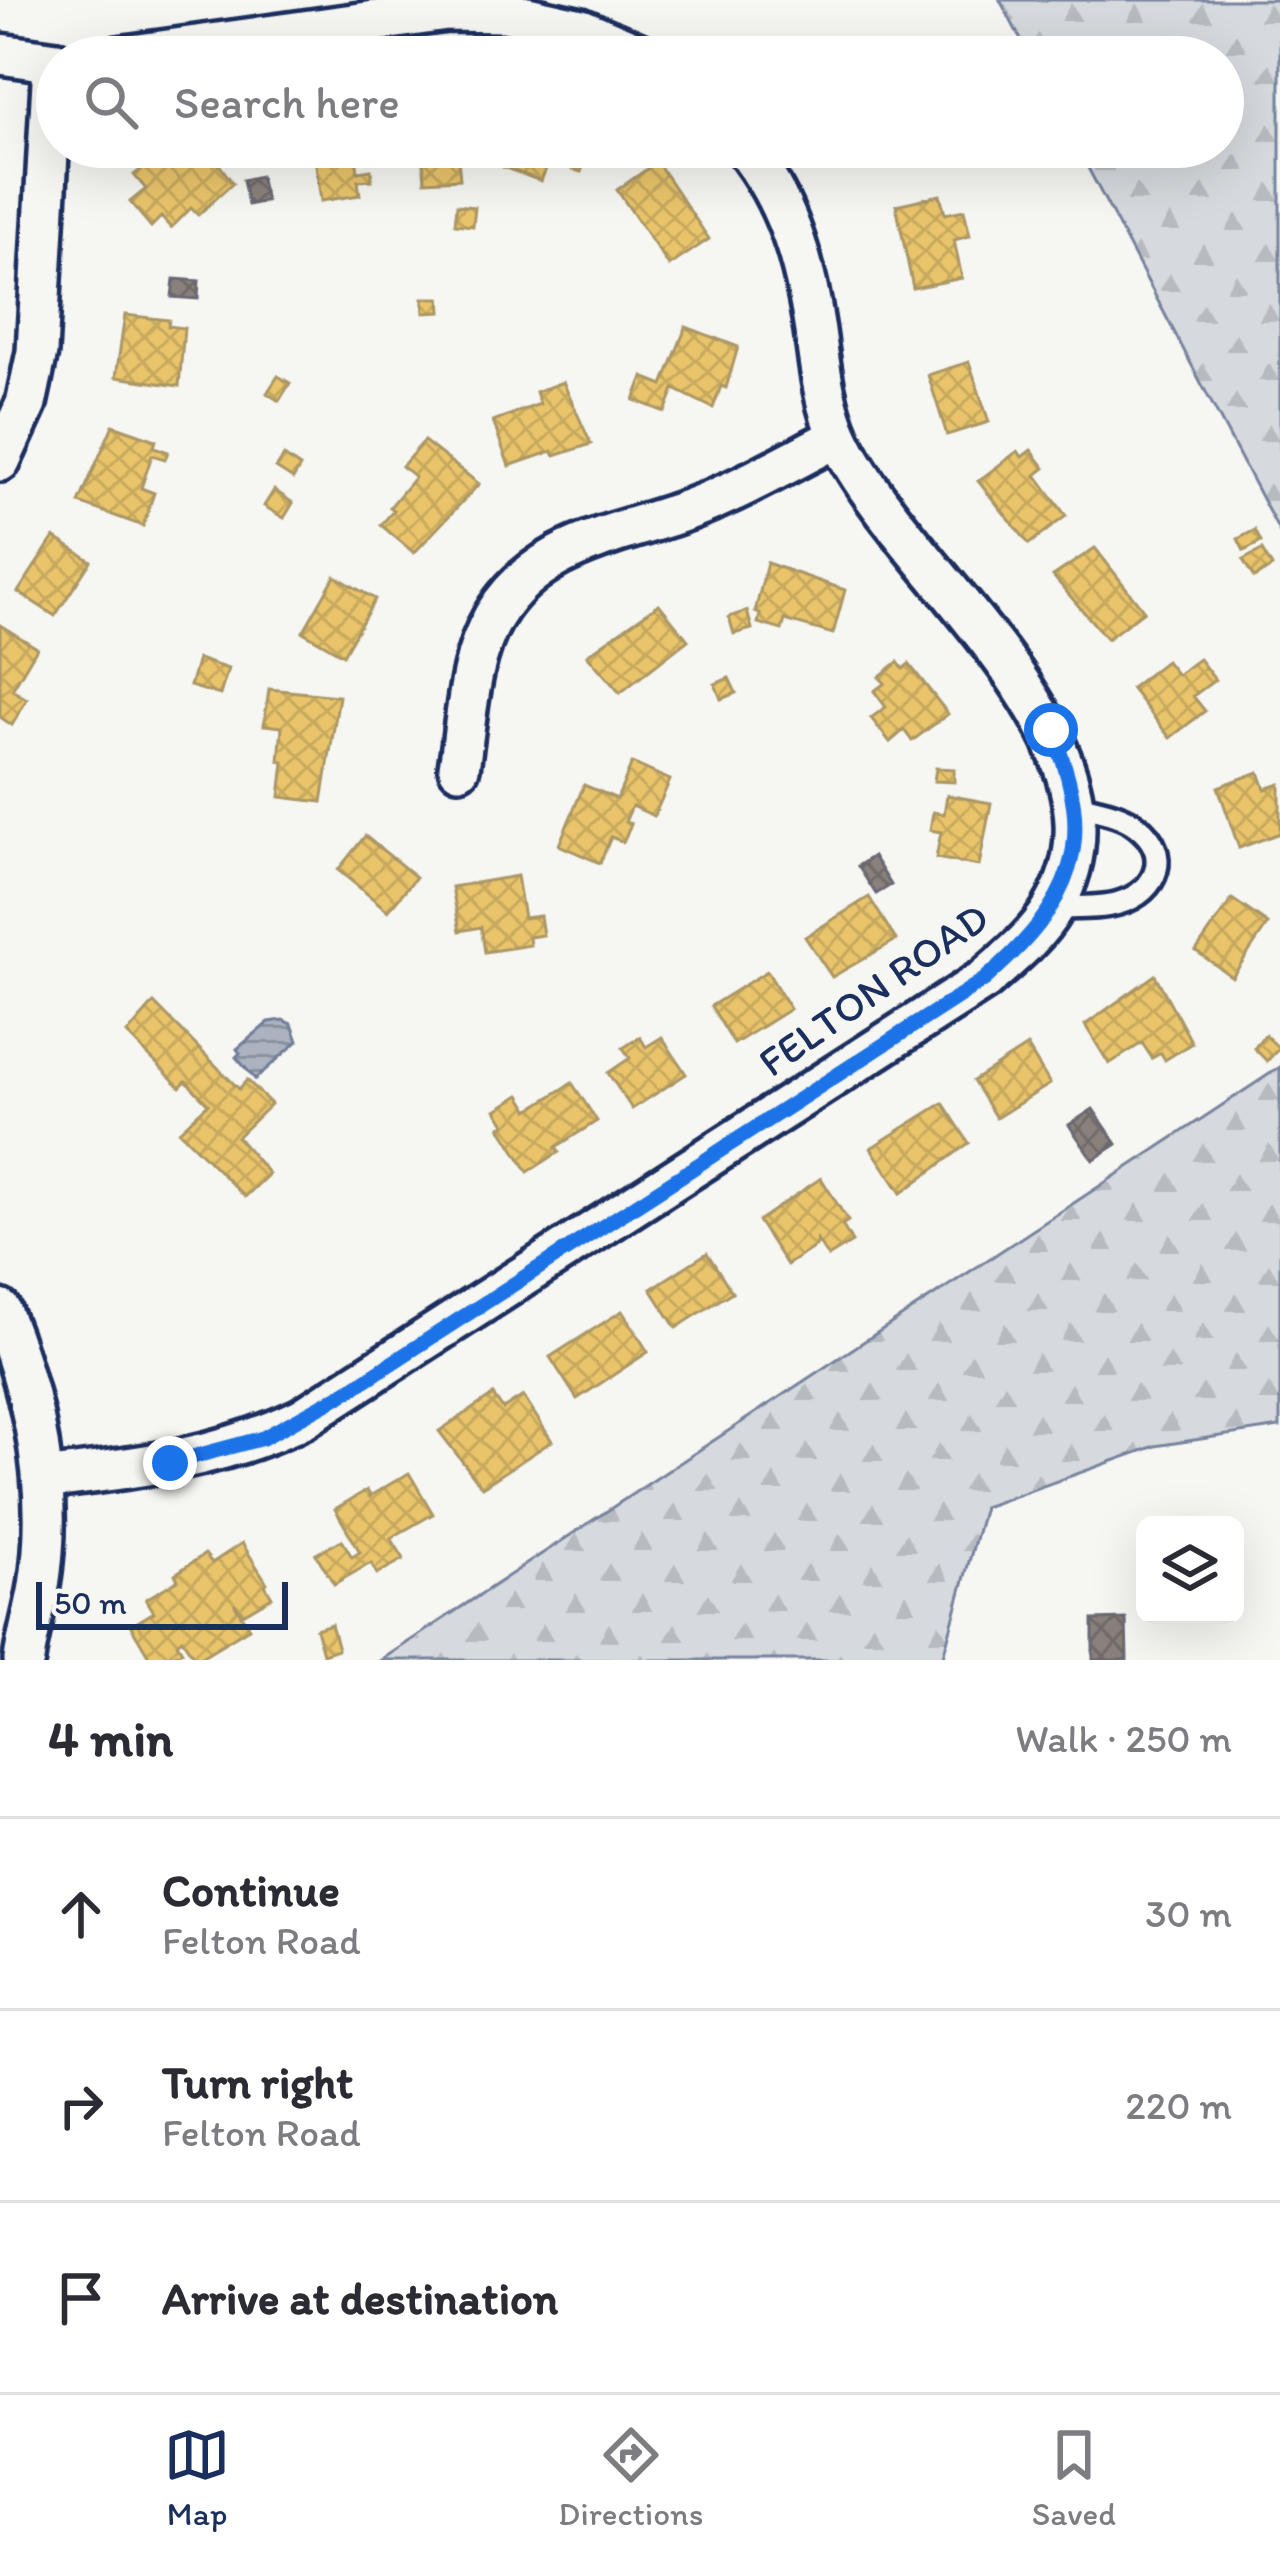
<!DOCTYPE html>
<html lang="en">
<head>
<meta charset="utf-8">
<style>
  :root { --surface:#fff; --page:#f2f2f3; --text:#2b2b33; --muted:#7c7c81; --line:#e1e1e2; --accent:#1b2f5e }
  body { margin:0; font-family:Itim,sans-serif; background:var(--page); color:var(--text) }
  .controls { position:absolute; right:36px; bottom:36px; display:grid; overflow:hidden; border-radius:18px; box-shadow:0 12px 48px #0002 }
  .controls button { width:108px; height:108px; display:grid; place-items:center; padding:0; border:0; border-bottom:3px solid var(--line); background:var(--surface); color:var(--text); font:60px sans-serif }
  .scale { position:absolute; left:36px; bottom:30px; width:252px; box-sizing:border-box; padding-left:12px; border:6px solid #1b2f5e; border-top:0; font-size:33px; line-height:42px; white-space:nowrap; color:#1b2f5e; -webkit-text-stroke:9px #f6f6f2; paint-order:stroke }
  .stop { position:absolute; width:36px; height:36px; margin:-27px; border:9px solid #1a73e8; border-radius:50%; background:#fff }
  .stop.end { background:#1a73e8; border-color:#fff; box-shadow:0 3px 12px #0008 }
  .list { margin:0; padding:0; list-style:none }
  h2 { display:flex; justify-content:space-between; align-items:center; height:156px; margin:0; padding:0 48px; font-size:51px }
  h2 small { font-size:39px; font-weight:400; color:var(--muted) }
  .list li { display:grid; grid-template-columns:78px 1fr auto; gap:36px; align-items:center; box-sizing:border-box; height:192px; padding:0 48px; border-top:3px solid var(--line) }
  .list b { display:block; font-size:45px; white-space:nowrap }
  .list p { margin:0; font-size:39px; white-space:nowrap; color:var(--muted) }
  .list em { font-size:39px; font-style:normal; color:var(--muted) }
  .icon { flex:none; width:66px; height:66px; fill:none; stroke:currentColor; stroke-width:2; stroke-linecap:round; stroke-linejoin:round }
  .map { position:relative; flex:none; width:1280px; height:1660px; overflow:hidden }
  .search { position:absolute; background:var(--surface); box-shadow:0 12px 48px #0002; left:36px; right:36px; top:36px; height:132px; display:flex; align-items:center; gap:30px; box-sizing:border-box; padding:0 42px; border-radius:66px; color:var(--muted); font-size:45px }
  .sheet { height:732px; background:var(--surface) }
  nav { display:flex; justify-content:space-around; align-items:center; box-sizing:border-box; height:168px; border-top:3px solid var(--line); background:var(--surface); font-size:33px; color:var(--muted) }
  nav a { display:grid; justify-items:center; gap:6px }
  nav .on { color:var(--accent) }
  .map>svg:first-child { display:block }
  .forest { fill:url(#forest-firs); stroke:#78849e; stroke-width:3 }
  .water { fill:url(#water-rules); stroke:#717e99; stroke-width:3 }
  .homes { fill:url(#homes-cross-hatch); stroke:#ab9766; stroke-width:3 }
  .industry { fill:url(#industry-cross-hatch); stroke:#696873; stroke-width:3 }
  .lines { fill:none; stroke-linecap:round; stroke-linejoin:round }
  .service-casing { stroke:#1b2f5e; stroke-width:30 }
  .minor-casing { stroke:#1b2f5e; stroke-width:48 }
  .service { stroke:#f6f6f2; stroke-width:21 }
  .minor { stroke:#f6f6f2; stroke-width:39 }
  .route { stroke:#1a73e8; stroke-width:15 }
  .labels { text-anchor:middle; stroke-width:12; stroke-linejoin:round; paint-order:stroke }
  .street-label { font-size:42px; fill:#1b2f5e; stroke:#f6f6f2 }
</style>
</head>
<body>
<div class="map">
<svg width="1280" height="1660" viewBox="0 0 1280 1660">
  <defs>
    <pattern id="forest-firs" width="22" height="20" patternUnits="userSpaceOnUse" patternTransform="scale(3)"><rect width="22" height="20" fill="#d6d9dd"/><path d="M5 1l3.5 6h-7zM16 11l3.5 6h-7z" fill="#b7bbc0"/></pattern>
    <pattern id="water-rules" width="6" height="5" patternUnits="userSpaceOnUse" patternTransform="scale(3)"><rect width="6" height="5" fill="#abb2c0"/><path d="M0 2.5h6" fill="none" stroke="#8a919f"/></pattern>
    <pattern id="homes-cross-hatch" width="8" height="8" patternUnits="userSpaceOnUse" patternTransform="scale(3)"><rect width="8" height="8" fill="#e9c46a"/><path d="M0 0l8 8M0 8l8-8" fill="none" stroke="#c7a95e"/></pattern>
    <pattern id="industry-cross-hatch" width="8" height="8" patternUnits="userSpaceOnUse" patternTransform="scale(3)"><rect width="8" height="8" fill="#8a817c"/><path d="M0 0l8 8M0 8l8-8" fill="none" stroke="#706a69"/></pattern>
  </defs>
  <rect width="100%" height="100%" fill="#f6f6f2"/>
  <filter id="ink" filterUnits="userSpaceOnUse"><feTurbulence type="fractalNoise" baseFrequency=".00833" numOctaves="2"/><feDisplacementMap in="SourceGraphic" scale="24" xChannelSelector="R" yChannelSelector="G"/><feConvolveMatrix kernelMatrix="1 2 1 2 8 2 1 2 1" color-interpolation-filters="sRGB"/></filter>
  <g filter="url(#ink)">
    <!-- forest -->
    <g class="forest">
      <polygon points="1000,0 1280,0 1280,533 1077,147 1223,147 1223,57 1030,57"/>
      <polygon points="1280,1067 1280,1427 1155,1446 984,1507 942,1660 381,1660"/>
    </g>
    <!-- water -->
    <polygon class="water" points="283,1020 292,1024 298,1041 255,1079 236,1057 240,1053 237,1049 269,1022"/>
    <!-- homes -->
    <g class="homes">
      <polygon points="861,42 871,57 839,57"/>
      <polygon points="160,147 206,147 233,183 198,215 191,208 171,228 161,217 151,227 130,202 146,189 134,175 158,156 155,152"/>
      <polygon points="282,147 355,147 358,172 371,170 372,180 358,181 360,195 321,201 315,158 284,162"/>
      <polygon points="422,147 457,147 460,179 425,181"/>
      <polygon points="510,147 590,147 581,172 549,161 541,181 503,167"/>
      <polygon points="657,162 709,239 669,266 617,190"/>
      <polygon points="940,195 945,214 964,210 970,236 954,240 962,278 913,288 896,205"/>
      <polygon points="457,205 475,207 473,226 455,224"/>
      <polygon points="423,298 440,298 441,312 424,313"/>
      <polygon points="125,315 169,320 168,326 184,328 179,386 116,377"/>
      <polygon points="686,327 738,347 726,388 721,386 713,408 674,389 665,412 634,400 643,377 663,385"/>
      <polygon points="969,362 989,422 947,435 928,375"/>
      <polygon points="278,376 290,383 279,401 267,393"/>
      <polygon points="563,382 591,444 555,456 552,451 509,466 493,421 540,404 536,392"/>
      <polygon points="113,425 156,440 154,447 168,452 165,459 152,455 141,488 154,493 143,526 79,503"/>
      <polygon points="424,441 479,484 414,553 381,525 394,510 390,507 415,477 402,466"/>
      <polygon points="1031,450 1045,468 1036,475 1066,516 1029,544 978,481 1018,451 1022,457"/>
      <polygon points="284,456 300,467 293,479 276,468"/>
      <polygon points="274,490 293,503 284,518 264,506"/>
      <polygon points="1255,530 1261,542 1244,551 1238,539"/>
      <polygon points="54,537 91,561 55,616 18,592"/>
      <polygon points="1095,548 1144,611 1107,639 1053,576"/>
      <polygon points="1262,550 1272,567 1254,578 1243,560"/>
      <polygon points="767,563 845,590 833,634 785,620 782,630 758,623 760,614 755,612"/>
      <polygon points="335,576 375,599 343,655 303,632"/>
      <polygon points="659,604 688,640 620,693 587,655"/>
      <polygon points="747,611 752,629 734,634 729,617"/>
      <polygon points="0,625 37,648 12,690 27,699 12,725 0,717"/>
      <polygon points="198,659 228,669 220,695 190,686"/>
      <polygon points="1199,659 1215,680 1193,696 1205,711 1170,738 1131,688 1166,661 1177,675"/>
      <polygon points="898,662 903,669 909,664 948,714 912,741 904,730 890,742 871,718 886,707 874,691 885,683 879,677"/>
      <polygon points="729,678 736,693 721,699 715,684"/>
      <polygon points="269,689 339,696 322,802 280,797 284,762 279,761 282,727 264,725"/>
      <polygon points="632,763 670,780 654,816 632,806 625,822 631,824 623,842 611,837 600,863 559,845 584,785 617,799"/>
      <polygon points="936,768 954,769 954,782 934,781"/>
      <polygon points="1259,772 1265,789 1280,784 1280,833 1239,848 1218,787"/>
      <polygon points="947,795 991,803 979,866 936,858 941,832 930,830 933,812 944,814"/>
      <polygon points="365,836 416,877 388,911 338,870"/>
      <polygon points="517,876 524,918 540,916 543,935 529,937 530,945 485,952 481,927 460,931 452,887"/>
      <polygon points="869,897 896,940 832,977 805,937"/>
      <polygon points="1232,899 1268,924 1232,977 1196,951"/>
      <polygon points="767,971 790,1009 734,1044 711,1006"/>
      <polygon points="1155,975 1192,1043 1165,1060 1161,1053 1152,1058 1142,1043 1109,1064 1085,1025"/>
      <polygon points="154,1003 239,1089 247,1080 271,1104 237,1137 269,1174 245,1197 179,1131 208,1104 186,1081 180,1087 127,1034"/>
      <polygon points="1265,1035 1279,1048 1267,1061 1254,1048"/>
      <polygon points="640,1037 646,1047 662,1037 686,1074 632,1109 608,1073 630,1058 623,1048"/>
      <polygon points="1027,1046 1050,1084 996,1118 973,1081"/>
      <polygon points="572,1083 597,1121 556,1147 559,1152 528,1172 500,1127 505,1124 496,1110 520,1095 529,1110"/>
      <polygon points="943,1103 969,1143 901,1193 871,1148"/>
      <polygon points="821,1178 848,1221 842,1225 852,1242 828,1257 817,1240 816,1246 787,1265 758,1221"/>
      <polygon points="707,1253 732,1292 676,1328 651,1289"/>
      <polygon points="622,1311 648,1352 577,1399 550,1357"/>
      <polygon points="493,1395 503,1409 523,1396 552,1441 482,1487 439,1431"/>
      <polygon points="409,1473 433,1514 391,1538 404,1559 377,1574 371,1563 334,1584 316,1554 342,1540 352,1557 360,1552 335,1509 367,1490 370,1496"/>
      <polygon points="242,1543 267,1583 265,1585 272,1597 243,1614 234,1603 249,1628 196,1660 182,1639 177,1643 182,1651 167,1660 151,1660 131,1626 154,1612 146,1599 178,1580 175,1574 205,1554 212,1563"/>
      <polygon points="331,1624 338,1649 323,1654 316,1629"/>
    </g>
    <!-- industry -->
    <g class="industry">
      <polygon points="260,176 266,201 248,205 243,180"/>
      <polygon points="174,279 199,281 198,299 172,297"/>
      <polygon points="873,856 891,885 876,894 858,866"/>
      <polygon points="1093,1109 1117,1144 1093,1160 1069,1125"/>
      <polygon points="1126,1619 1127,1660 1093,1660 1093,1620"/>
    </g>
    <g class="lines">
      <defs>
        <path id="service" d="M1053,908C1074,907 1099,909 1119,903C1158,892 1172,853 1137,826C1121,813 1095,810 1075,804"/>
        <g id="minor">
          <polyline points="0,54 57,62"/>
          <polyline points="118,57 447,11 505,12 581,29 646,57"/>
          <polyline points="0,461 26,404 37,352 53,63"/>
          <path d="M459,768C467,719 468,660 494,616C538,543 617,536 690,509C741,490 789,462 838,437"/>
          <path d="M0,1310C36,1399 54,1491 39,1586C35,1611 27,1635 24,1660"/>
          <path d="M43,1479C134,1468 220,1459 303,1418L984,980C1009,958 1036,937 1053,908C1150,745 901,573 839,438C824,405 820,367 815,331C805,263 788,202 744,147"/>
        </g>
      </defs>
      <!-- service casing -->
      <use href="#service" class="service-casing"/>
      <!-- minor casing -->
      <use href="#minor" class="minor-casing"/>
      <!-- service -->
      <use href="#service" class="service"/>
      <!-- minor -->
      <use href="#minor" class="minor"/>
    </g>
  </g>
  <g class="lines" filter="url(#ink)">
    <!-- route -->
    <path class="route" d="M170,1463L263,1438L350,1390L984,980C1072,903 1100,843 1051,730"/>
  </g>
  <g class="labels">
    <!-- street labels -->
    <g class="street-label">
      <text transform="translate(873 989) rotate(-35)" y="15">FELTON ROAD</text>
    </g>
  </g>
</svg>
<div class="controls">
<button><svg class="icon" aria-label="layers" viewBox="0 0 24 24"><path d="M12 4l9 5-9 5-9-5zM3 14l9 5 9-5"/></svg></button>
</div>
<div class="scale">50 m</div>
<div class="stop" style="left:1051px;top:730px"></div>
<div class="stop end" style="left:170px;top:1463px"></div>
<div class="search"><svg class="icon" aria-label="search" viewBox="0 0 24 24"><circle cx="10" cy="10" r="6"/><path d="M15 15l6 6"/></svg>Search here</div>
</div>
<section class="sheet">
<h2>4 min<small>Walk · 250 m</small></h2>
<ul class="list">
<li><svg class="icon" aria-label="ahead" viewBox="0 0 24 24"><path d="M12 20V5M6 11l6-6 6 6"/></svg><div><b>Continue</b><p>Felton Road</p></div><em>30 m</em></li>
<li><svg class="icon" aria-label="right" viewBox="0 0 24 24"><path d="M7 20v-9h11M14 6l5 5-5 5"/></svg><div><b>Turn right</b><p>Felton Road</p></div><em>220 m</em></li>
<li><svg class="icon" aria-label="arrive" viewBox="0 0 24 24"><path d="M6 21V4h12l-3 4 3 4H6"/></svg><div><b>Arrive at destination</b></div></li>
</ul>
</section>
<nav>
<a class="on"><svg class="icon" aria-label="map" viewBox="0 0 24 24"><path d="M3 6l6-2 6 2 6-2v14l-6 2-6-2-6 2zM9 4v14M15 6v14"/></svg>Map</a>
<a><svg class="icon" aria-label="directions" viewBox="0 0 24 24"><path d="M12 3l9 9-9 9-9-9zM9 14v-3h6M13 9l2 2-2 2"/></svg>Directions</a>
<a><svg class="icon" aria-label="saved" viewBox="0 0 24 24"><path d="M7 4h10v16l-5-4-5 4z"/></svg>Saved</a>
</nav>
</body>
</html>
